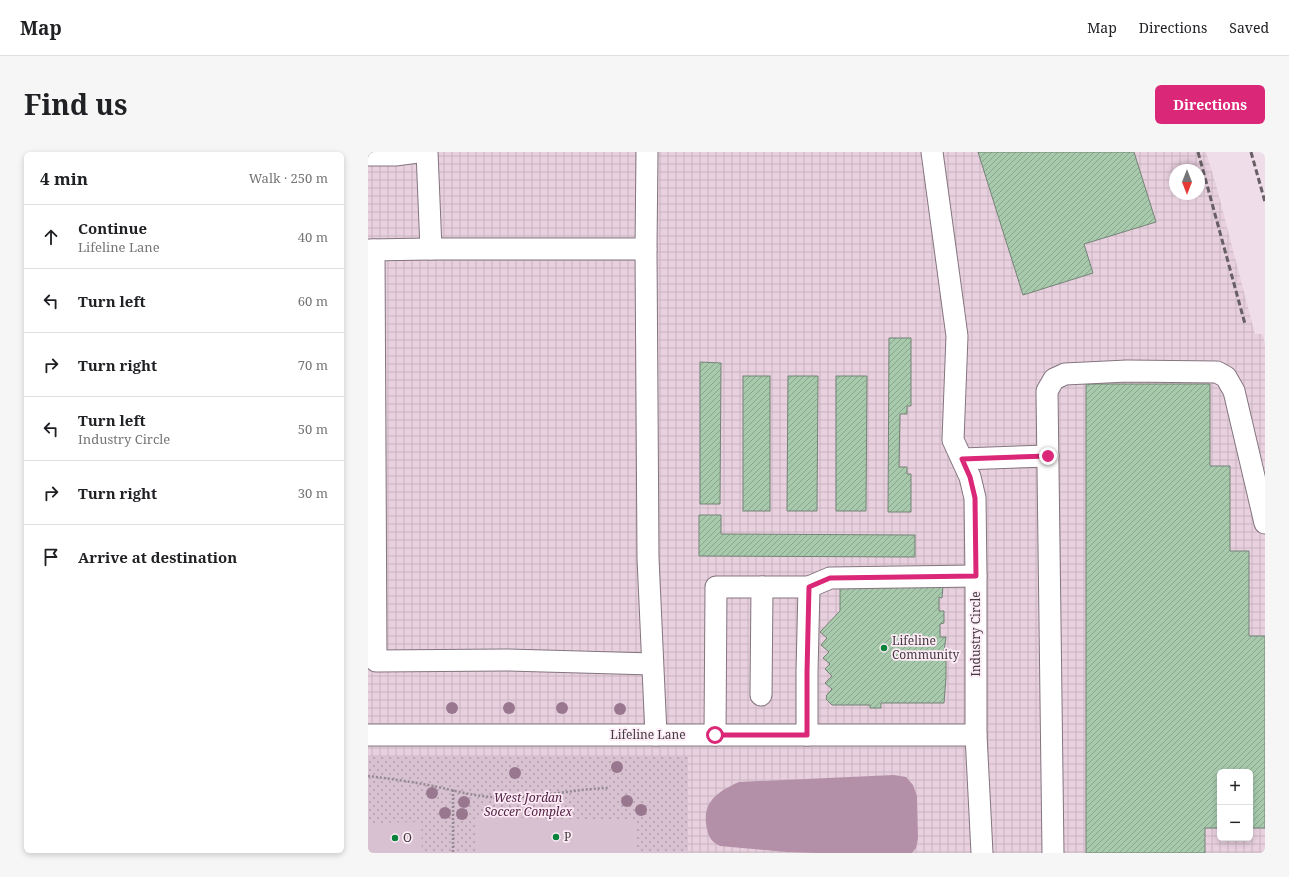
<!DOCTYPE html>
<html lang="en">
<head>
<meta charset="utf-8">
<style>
  :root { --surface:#fff; --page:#f6f6f6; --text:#202124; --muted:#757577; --line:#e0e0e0; --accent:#db2777 }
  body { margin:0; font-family:"Noto Serif",serif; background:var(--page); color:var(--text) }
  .controls { position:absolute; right:12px; bottom:12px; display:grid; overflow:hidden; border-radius:6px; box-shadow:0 2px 6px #0003 }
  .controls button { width:36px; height:36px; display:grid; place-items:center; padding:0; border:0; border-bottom:1px solid var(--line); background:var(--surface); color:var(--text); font:20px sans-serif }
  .compass { position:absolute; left:801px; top:12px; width:36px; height:36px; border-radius:50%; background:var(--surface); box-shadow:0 2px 6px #0003; rotate:180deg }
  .stop { position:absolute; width:12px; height:12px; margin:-9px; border:3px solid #db2777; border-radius:50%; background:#fff }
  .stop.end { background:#db2777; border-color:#fff; box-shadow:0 1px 4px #0008 }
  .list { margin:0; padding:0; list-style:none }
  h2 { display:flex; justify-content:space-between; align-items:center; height:52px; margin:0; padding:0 16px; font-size:17px }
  h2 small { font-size:13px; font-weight:400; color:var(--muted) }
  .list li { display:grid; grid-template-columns:26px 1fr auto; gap:12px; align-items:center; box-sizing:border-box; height:64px; padding:0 16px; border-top:1px solid var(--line) }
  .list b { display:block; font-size:15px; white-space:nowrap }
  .list p { margin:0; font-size:13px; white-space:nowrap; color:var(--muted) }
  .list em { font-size:13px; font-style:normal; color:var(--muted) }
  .icon { flex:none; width:22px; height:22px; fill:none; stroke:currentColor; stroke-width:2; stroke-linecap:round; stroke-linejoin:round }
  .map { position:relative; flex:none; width:897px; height:701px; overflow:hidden; border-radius:6px }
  header { display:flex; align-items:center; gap:24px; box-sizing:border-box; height:56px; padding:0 20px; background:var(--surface); border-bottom:1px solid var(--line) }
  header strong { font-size:19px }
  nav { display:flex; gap:22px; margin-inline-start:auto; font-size:14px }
  .intro { display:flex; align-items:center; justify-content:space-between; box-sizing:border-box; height:96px; padding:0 24px }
  h1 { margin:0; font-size:28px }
  .button { padding:10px 18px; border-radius:6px; background:var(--accent); color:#fff; font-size:14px; font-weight:700 }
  main { display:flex; gap:24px; padding:0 24px }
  aside { flex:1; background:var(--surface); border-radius:6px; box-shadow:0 2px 6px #0003 }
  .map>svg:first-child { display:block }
  .industrial { fill:url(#industrial-grid); fill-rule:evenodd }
  .park { fill:url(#park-dots) }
  .garden { fill:#d8c1d0 }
  .water { fill:#b490a8 }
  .building { fill:url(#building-hatch); stroke:#758377 }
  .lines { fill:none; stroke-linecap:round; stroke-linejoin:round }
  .minor-casing { stroke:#84757f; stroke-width:23 }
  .path { stroke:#958a91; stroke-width:2.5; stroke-dasharray:2 2; stroke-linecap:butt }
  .minor { stroke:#fff; stroke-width:21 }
  .rail { stroke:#675f64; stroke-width:3; stroke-dasharray:6 3; stroke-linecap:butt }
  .tree { fill:#99788f }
  .route { stroke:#db2777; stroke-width:5 }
  .poi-dot { fill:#09823a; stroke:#fdebf6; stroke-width:1.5 }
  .labels { text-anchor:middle; stroke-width:3.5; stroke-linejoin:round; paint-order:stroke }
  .street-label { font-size:12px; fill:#413b3f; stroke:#fdebf6 }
  .poi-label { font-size:12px; fill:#413b3f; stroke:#fdebf6; text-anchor:start }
  .park-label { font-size:12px; font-style:italic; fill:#532446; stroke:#fdebf6 }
</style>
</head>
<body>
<header>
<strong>Map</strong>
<nav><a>Map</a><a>Directions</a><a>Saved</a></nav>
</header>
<div class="intro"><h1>Find us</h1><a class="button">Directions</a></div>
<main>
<aside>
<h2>4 min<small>Walk · 250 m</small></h2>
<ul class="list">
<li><svg class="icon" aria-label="ahead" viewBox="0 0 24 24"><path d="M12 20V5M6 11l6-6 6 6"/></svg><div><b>Continue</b><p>Lifeline Lane</p></div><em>40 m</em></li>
<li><svg class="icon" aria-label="left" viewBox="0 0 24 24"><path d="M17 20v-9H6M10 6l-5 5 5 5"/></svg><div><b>Turn left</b></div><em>60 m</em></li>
<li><svg class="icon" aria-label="right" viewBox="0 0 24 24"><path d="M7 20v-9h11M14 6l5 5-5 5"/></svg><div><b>Turn right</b></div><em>70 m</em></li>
<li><svg class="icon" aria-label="left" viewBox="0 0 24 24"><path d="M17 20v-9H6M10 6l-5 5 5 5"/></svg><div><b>Turn left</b><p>Industry Circle</p></div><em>50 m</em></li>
<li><svg class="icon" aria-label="right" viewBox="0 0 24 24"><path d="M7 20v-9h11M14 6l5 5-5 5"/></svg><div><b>Turn right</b></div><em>30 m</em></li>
<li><svg class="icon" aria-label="arrive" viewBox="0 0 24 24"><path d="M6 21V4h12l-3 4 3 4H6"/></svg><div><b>Arrive at destination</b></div></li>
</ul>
</aside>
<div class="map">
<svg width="897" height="701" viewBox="0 0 897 701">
  <defs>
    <pattern id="industrial-grid" width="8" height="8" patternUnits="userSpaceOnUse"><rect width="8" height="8" fill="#e8d0df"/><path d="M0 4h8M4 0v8" fill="none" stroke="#c8b4c0"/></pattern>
    <pattern id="park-dots" width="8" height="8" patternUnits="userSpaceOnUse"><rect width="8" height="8" fill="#d8c1d0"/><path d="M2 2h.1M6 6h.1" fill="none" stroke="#b19eaa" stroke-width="1.8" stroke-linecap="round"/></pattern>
    <pattern id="building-hatch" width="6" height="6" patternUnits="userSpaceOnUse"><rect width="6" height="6" fill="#a7c9ac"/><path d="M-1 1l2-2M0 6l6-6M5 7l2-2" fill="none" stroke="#8aa48d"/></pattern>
  </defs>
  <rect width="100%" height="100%" fill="#efdee9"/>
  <!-- industrial -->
  <path class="industrial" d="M0,0H838L848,33L887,182H895L897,193V701H320V604H0ZM807,18H831V42H807ZM852,620H882V686H852Z"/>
  <!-- park -->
  <rect class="park" x="0" y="604" width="320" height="97"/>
  <!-- garden -->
  <g class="garden">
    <polygon points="109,665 267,669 267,701 109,701"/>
    <polygon points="53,670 54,701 0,701 0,671"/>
  </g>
  <!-- water -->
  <path class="water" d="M526,623L538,625L545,633L549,644L550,687L548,696L544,701H450L418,700L352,694C344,690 341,686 339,677C333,650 349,640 371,630Z"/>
  <!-- building -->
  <g class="building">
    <polygon points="610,0 766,0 788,70 716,92 725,121 655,143"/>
    <polygon points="521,186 543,186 543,254 539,254 539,262 532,262 531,315 539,315 539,322 543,322 543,360 520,360"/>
    <polygon points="332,210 353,211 352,352 332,352"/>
    <rect x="375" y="224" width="27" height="135"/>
    <polygon points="420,224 450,224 449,359 419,359"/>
    <polygon points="468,224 499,224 498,359 468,359"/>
    <polygon points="718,232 842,232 842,314 862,314 862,399 881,399 881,484 897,484 897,676 882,676 882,620 852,620 852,676 837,676 837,701 718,701"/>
    <polygon points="331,363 353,363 353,382 547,383 547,405 331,404"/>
    <polygon points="472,434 575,434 574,446 571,445 571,459 576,459 576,471 572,472 572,485 578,485 576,499 578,499 578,526 576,551 513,551 513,556 502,556 502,553 464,553 458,547 459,545 458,544 464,537 457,531 464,524 457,517 462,512 455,506 461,500 453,493 459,486 452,480 472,459"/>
  </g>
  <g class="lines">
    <defs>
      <g id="minor">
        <polyline points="59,0 63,97 278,97"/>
        <polyline points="279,0 278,97 280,406 288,583"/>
        <polyline points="564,0 589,184 585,288 602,325 607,346 608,424 608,583 614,701"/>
        <polyline points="0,3 27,3 50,0"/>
        <polyline points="0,98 63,97"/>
        <polyline points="6,98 8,509 139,508 284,512"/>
        <polyline points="594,307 680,304"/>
        <polyline points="393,543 394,435"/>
        <polyline points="0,583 608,583"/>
        <polyline points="347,583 348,435 441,435"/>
        <polyline points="439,583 439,520 441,435 462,426 608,424"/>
        <polyline points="685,701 679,239 686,227 697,222 759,219 849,220 858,225 866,239 897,371"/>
      </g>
    </defs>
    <!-- minor casing -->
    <use href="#minor" class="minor-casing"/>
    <!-- path -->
    <g class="path">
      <path d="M0,624C23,627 47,630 70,635C88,639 106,644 124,645C163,648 202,637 240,636"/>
      <polyline points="85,638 85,701"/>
    </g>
    <!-- minor -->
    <use href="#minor" class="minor"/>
    <!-- rail -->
    <g class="rail">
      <polyline points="830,0 877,172"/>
      <polyline points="883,0 897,50"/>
    </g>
  </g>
  <!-- trees -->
  <g class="tree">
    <circle cx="84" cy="556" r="6"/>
    <circle cx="141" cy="556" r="6"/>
    <circle cx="194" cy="556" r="6"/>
    <circle cx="252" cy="557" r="6"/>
    <circle cx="249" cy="615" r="6"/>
    <circle cx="147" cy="621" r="6"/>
    <circle cx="64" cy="641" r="6"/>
    <circle cx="259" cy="649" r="6"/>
    <circle cx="96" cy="650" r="6"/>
    <circle cx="273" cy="658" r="6"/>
    <circle cx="77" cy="661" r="6"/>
    <circle cx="94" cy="662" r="6"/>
  </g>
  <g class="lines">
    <!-- route -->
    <polyline class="route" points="347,583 439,583 439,520 441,435 462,426 608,424 607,346 602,325 594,307 680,304"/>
  </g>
  <!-- markers -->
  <g class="poi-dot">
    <circle cx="516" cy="496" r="4"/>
    <circle cx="188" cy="685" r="4"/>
    <circle cx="27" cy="686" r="4"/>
  </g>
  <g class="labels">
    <!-- street labels -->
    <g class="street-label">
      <text transform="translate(608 482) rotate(-90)" y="4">Industry Circle</text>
      <text x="280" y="587">Lifeline Lane</text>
    </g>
    <!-- poi labels -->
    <g class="poi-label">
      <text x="524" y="493">Lifeline<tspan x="524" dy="14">Community</tspan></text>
      <text x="196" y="689">P</text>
      <text x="35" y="690">O</text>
    </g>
    <!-- park labels -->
    <g class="park-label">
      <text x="160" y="650">West Jordan<tspan x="160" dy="14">Soccer Complex</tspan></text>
    </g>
  </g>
</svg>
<div class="controls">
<button>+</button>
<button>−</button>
</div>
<svg class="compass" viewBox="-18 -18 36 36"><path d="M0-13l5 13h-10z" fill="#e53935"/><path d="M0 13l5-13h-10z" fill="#757577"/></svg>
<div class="stop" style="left:347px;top:583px"></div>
<div class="stop end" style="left:680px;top:304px"></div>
</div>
</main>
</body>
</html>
